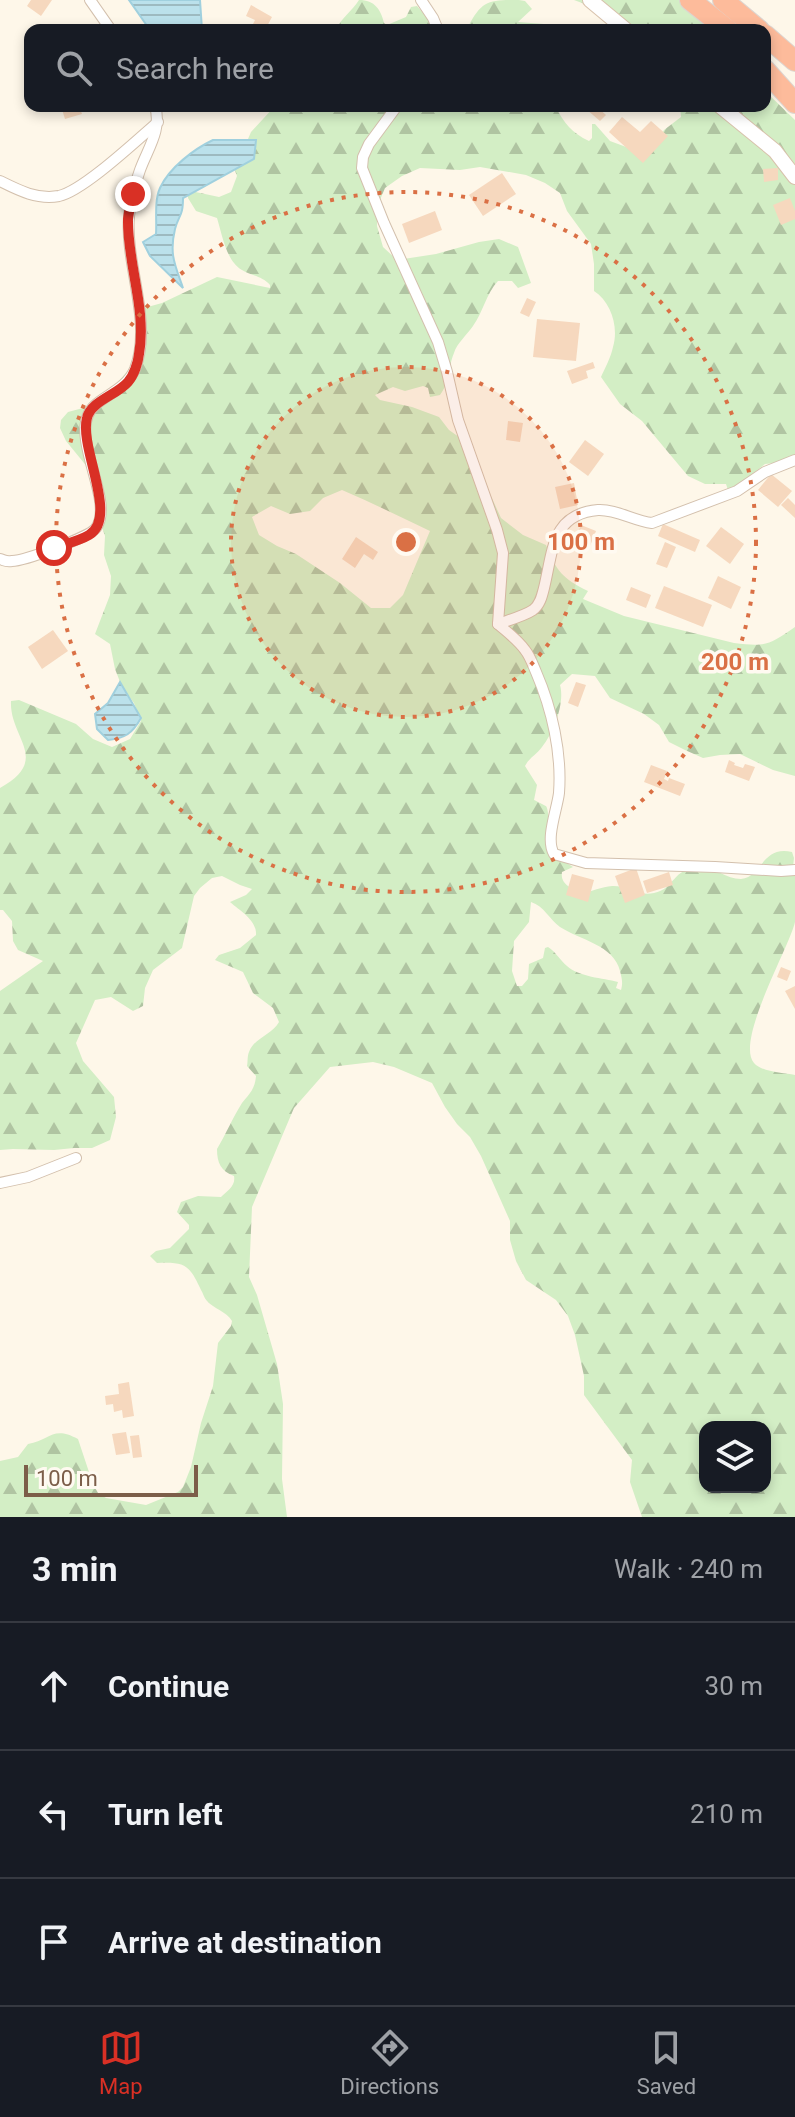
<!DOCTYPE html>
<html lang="en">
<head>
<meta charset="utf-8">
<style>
  :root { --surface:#171b24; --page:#20242c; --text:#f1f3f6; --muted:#9ea1a6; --line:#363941; --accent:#d93025 }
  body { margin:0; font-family:Roboto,sans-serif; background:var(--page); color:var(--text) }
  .controls { position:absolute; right:24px; bottom:24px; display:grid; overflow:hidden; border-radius:16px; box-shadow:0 4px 12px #0003 }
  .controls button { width:72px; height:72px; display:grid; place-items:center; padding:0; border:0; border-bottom:2px solid var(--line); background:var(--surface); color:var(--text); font:40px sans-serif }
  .scale { position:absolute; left:24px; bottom:20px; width:174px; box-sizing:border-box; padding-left:8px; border:4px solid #7c5e49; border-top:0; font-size:22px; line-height:28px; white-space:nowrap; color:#7c5e49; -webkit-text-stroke:6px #fffaf1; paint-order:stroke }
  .stop { position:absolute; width:24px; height:24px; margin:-18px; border:6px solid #d93025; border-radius:50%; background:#fff }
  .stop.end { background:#d93025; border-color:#fff; box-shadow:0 2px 8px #0008 }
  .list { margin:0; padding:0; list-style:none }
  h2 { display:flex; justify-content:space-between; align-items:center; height:104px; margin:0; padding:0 32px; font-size:34px }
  h2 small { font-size:26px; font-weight:400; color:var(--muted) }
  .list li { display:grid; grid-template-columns:52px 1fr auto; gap:24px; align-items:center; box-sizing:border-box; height:128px; padding:0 32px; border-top:2px solid var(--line) }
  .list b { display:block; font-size:30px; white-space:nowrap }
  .list em { font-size:26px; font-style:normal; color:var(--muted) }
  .icon { flex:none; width:44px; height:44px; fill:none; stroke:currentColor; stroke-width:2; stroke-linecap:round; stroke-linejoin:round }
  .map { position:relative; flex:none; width:795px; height:1517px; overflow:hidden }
  .search { position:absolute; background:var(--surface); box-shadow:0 4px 12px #0003; left:24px; right:24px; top:24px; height:88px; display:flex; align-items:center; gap:20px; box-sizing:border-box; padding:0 28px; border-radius:16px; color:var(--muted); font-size:30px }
  .sheet { height:488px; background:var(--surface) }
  nav { display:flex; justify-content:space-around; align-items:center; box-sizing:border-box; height:112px; border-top:2px solid var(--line); background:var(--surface); font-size:22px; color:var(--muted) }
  nav a { display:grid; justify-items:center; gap:4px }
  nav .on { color:var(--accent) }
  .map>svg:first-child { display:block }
  .forest { fill:url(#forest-firs); fill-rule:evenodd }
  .water { fill:url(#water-rules); stroke:#a0d0de; stroke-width:2 }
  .building { fill:#f6d8be }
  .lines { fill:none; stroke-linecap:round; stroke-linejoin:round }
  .street-casing { stroke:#d3c0ad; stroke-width:12 }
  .secondary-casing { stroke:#d8c2ac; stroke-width:16 }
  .highway-casing { stroke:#ddd5d0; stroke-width:22 }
  .street { stroke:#fff; stroke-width:10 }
  .secondary { stroke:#fff; stroke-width:14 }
  .highway { stroke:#fdbb9b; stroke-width:20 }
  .route { stroke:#d93025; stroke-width:10 }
  .ring { fill:none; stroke:#da7045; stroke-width:4; stroke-dasharray:4 8 }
  .centre { fill:#da7045; stroke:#fffaf1; stroke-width:4 }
  .ring-label { font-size:24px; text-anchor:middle; font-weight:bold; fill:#da7045; stroke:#fffaf1; stroke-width:7; stroke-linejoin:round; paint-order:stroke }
</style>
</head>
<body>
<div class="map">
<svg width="795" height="1517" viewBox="0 0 795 1517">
  <defs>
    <pattern id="forest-firs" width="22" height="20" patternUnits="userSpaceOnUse" patternTransform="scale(2)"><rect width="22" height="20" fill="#d3eec5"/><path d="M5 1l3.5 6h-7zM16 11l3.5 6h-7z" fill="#b0c4a2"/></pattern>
    <pattern id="water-rules" width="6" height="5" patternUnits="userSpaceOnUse" patternTransform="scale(2)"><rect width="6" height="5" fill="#bbe1eb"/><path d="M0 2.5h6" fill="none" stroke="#9dbac0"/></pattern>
  </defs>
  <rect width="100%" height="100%" fill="#fef7e9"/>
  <!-- forest -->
  <g class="forest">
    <path d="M359,0C375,0 381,10 384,23L387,25L406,17L411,7L417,6L438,30H336C341,18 352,11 359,0Z"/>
    <path d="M519,0L525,1L532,9L518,22L544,24L557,30H469L468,27C482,0 489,0 519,0Z"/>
    <polygon points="574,0 682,0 698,12 707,30 630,30 614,15"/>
    <path d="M765,91L795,120V461L765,464L729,493L726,484H705L688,476L642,421L620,404L601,377C605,368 611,357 613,347C619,327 611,302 594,291V264L591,244L567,211L560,193L545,183L526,175L480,167L460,170L420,168L402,176L385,188L377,207V226L383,247L397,260L436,254L479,242L499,239L518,247L531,283L518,288L512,281H498C486,294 483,312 473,326C467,335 457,343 454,353C447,370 452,378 440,395L430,397L428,388L423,386L405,391L393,387L375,395L380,400L412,407L439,417L449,430L459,437L474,459L501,518L523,535L546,545C557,572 562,578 588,591L583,599L624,616L734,643C766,647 769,645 795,627V776L773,770L740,754L720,755L703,758L685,750L669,742L659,725L644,714L610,698L595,676L572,674L560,685C565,703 554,732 542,747C537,754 529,758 525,766L537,785L534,800C535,800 545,806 546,806C550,811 549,844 551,853L573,867L562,872C560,885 572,888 582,894C591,891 602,887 612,886C625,885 639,897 654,893C675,889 672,868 700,867C715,867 726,879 741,879C762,877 762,845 792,852L794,858L793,867L795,872C795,887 795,907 795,922C789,948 735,1041 754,1063C762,1072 783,1073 795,1075V1517H642L630,1482L632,1460L584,1395V1376L575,1335L568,1316L556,1300L526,1280L516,1261L510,1240V1221L481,1156L470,1137L457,1124L445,1107L432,1083L394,1067L373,1062L330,1067L294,1108L252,1207L249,1277L257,1295L277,1364L283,1404L282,1479L287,1517H0V1461L18,1457L28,1444C50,1440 53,1425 78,1439L93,1484L98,1493L106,1498L146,1505L178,1492L183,1487L191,1467L201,1423L213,1386L218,1343L231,1326L232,1321C226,1311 214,1309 207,1301C204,1298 203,1293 201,1290C189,1264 185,1262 157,1263L150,1256L156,1251L170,1248L189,1229V1225L177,1212L181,1202L198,1196L221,1197C227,1191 236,1186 234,1176C221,1171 217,1163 217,1149C226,1134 233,1117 242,1103C250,1093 255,1089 256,1076L247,1066C248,1062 247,1057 249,1052C254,1038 272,1035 279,1022L273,1008L253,993L243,972L215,960L219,955L240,948L256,935C257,920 240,911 230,902L246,895L252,889L240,885L222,876L212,878L200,888L194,896L182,948L153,970L145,988L143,1006L133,1011L111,997L95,1000L76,1043L83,1061L114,1097L116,1117L110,1140L92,1148H74L54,1150L13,1149L0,1150V991L43,961L18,950L13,941L12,921L3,910H0V788C52,759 9,738 11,701L19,700L76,724L93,739L112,747L130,739L141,721L134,703L122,687L115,669L110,644L95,634L110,595L111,576L104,555L105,536L101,524L106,513L93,474L66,441L60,428L61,420L68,412L83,408L103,399L132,366L144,308L162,303L217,277L270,288V285C262,276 252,276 242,270C226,261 222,234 217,218L196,211L188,198V192L191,191L219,197L231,192L237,176L232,163L242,153L251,132L275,106H555C564,123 572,133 589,141L592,138V124H595L610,141L637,151L657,143L664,130L681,117L680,106H765ZM342,490C372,503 401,517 430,531L403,595L390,608H371L340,583L296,554L277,546L259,535L252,517L271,506L290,514L310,511L323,498ZM531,902C544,906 550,920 560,927C580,940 614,945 620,971C622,979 623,983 621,990L616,988L618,982C603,978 579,977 567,966C560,960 556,952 548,947L545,948L543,958L529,964L528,979L522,986H517L512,971L514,941L529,922ZM705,1427H765V1487H705Z"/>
  </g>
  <!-- water -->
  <g class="water">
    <polygon points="129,0 200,0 202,30 150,30"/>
    <path d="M213,140H256L254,159L183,198C183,217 179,214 175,229C169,254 175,265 183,288L150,256L143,242L156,234C157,220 154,201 160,188C169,168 194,149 213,140Z"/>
    <path d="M120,682L141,718C132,734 125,738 108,740L97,729L95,714L108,703Z"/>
  </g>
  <!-- building -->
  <g class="building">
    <polygon points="31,0 52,0 41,16 27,6"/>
    <polygon points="251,5 272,17 265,30 250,30 255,20 246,16"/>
    <polygon points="61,106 79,106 82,114 65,119"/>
    <polygon points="589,106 596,106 606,115 600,121 586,109"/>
    <polygon points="622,117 640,132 651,121 668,136 643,163 609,132"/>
    <polygon points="778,168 778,180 764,182 763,169"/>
    <polygon points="502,173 516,194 483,216 469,195"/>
    <polygon points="790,198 795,211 795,219 781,225 773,205"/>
    <polygon points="435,211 442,230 409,243 402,224"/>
    <polygon points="527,298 536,302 529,317 520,313"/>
    <polygon points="537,319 580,323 576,361 533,357"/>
    <polygon points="593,362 595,368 586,371 588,378 572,384 567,371"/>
    <polygon points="508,421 523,423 520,442 506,440"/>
    <polygon points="585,440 604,454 588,476 569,462"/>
    <polygon points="771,474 792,491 778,507 758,490"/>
    <polygon points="574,483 578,505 560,509 555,487"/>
    <polygon points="788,498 795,505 795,518 781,505"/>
    <polygon points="663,524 700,540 695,552 658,536"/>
    <polygon points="581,525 596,531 590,546 575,541"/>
    <polygon points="721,527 744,544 730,564 706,546"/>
    <polygon points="356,537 378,552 373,560 364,554 355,568 342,559"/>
    <polygon points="665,542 676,547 667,568 656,564"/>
    <polygon points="718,576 741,587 731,609 708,598"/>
    <polygon points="664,586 712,605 703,627 655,608"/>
    <polygon points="631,587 651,595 646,608 626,600"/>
    <polygon points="53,630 68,651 42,669 28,647"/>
    <polygon points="576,682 586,685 578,707 568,703"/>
    <polygon points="729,760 735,763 734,765 743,768 745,764 755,767 749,781 725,772"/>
    <polygon points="651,765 667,771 664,779 668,781 669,778 685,784 680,796 644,782"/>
    <polygon points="636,868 645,895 625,903 615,876"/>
    <polygon points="669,872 673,885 647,893 643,881"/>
    <polygon points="572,874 594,880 588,902 566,895"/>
    <polygon points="781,967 791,971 787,981 777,977"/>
    <polygon points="795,986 795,1009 785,991"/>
    <polygon points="129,1382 134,1416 123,1418 122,1410 114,1412 113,1404 106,1405 105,1396 119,1394 118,1384"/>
    <polygon points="126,1432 130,1453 116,1455 112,1434"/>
    <polygon points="139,1435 142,1457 133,1458 130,1436"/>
  </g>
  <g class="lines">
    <defs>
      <g id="street">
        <polyline points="90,0 111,30"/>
        <polyline points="421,0 433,18 438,30"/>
        <polyline points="397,106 369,144 363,157 362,168 384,223 438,342 447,372 458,420 497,530 503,553 498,624"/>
        <path d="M0,181C18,190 37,200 59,196C83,191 137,140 158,122"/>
        <path d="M0,559C6,561 6,562 12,561C24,561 90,537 96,528C114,503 75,446 88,415C95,397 125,393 135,369C153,322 125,265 129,217C130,201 135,184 140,170C148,148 162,130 155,106"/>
        <path d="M498,624C507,632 518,640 525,650C530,656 533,665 536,672C552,709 562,753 559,793C557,810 545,839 554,854L586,863L715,867L781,871L795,870"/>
        <path d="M498,624C509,620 524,616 533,610C540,605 542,596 544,588C553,552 551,514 598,510C616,509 634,521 652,523L737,491L765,472L795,460"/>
        <polyline points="0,1183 28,1177 76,1158"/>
      </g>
      <g id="secondary">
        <polyline points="590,0 626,30"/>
        <polyline points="720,106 775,151 795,177"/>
      </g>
      <g id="highway">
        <polyline points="690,0 728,30"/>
        <polyline points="723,0 759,30"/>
        <polyline points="765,35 795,61"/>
        <polyline points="765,70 795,103"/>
      </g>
    </defs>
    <!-- street casing -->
    <use href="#street" class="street-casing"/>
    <!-- secondary casing -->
    <use href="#secondary" class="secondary-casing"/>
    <!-- highway casing -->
    <use href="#highway" class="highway-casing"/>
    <!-- street -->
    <use href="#street" class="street"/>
    <!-- secondary -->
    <use href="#secondary" class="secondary"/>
    <!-- highway -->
    <use href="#highway" class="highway"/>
  </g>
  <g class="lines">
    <!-- route -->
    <path class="route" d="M54,548C65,544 79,541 89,535C119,517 79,448 87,418C91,401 117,395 128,382C134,375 138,363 139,354C147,309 127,263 128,219C129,211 131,202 133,194"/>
  </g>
  <!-- distance rings -->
  <circle cx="406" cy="542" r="175" fill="#da7045" fill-opacity=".12"/>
  <g class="ring">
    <circle cx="406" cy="542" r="175"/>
    <circle cx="406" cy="542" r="350"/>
  </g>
  <circle cx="406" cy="542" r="12" class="centre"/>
  <g class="ring-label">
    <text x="581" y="550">100 m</text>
    <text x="735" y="670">200 m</text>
  </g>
</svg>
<div class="controls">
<button><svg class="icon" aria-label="layers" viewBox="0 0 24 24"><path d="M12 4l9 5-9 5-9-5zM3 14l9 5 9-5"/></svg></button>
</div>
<div class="scale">100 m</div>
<div class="stop" style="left:54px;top:548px"></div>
<div class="stop end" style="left:133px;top:194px"></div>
<div class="search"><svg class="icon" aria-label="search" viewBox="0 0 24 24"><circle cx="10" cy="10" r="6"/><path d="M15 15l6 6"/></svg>Search here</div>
</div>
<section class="sheet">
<h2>3 min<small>Walk · 240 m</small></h2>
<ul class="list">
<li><svg class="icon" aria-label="ahead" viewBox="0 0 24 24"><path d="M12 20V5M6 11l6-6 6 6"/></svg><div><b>Continue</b></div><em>30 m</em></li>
<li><svg class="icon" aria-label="left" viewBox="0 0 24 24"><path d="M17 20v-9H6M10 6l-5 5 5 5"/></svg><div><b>Turn left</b></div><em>210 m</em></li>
<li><svg class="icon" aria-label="arrive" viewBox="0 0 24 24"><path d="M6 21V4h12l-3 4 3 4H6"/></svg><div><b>Arrive at destination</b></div></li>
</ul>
</section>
<nav>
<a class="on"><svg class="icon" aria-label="map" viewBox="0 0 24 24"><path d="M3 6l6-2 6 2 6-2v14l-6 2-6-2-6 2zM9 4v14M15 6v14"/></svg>Map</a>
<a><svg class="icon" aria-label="directions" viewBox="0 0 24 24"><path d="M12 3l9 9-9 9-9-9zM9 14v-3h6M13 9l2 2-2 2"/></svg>Directions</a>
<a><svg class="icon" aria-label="saved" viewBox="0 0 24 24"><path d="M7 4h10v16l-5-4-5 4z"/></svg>Saved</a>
</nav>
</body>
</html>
